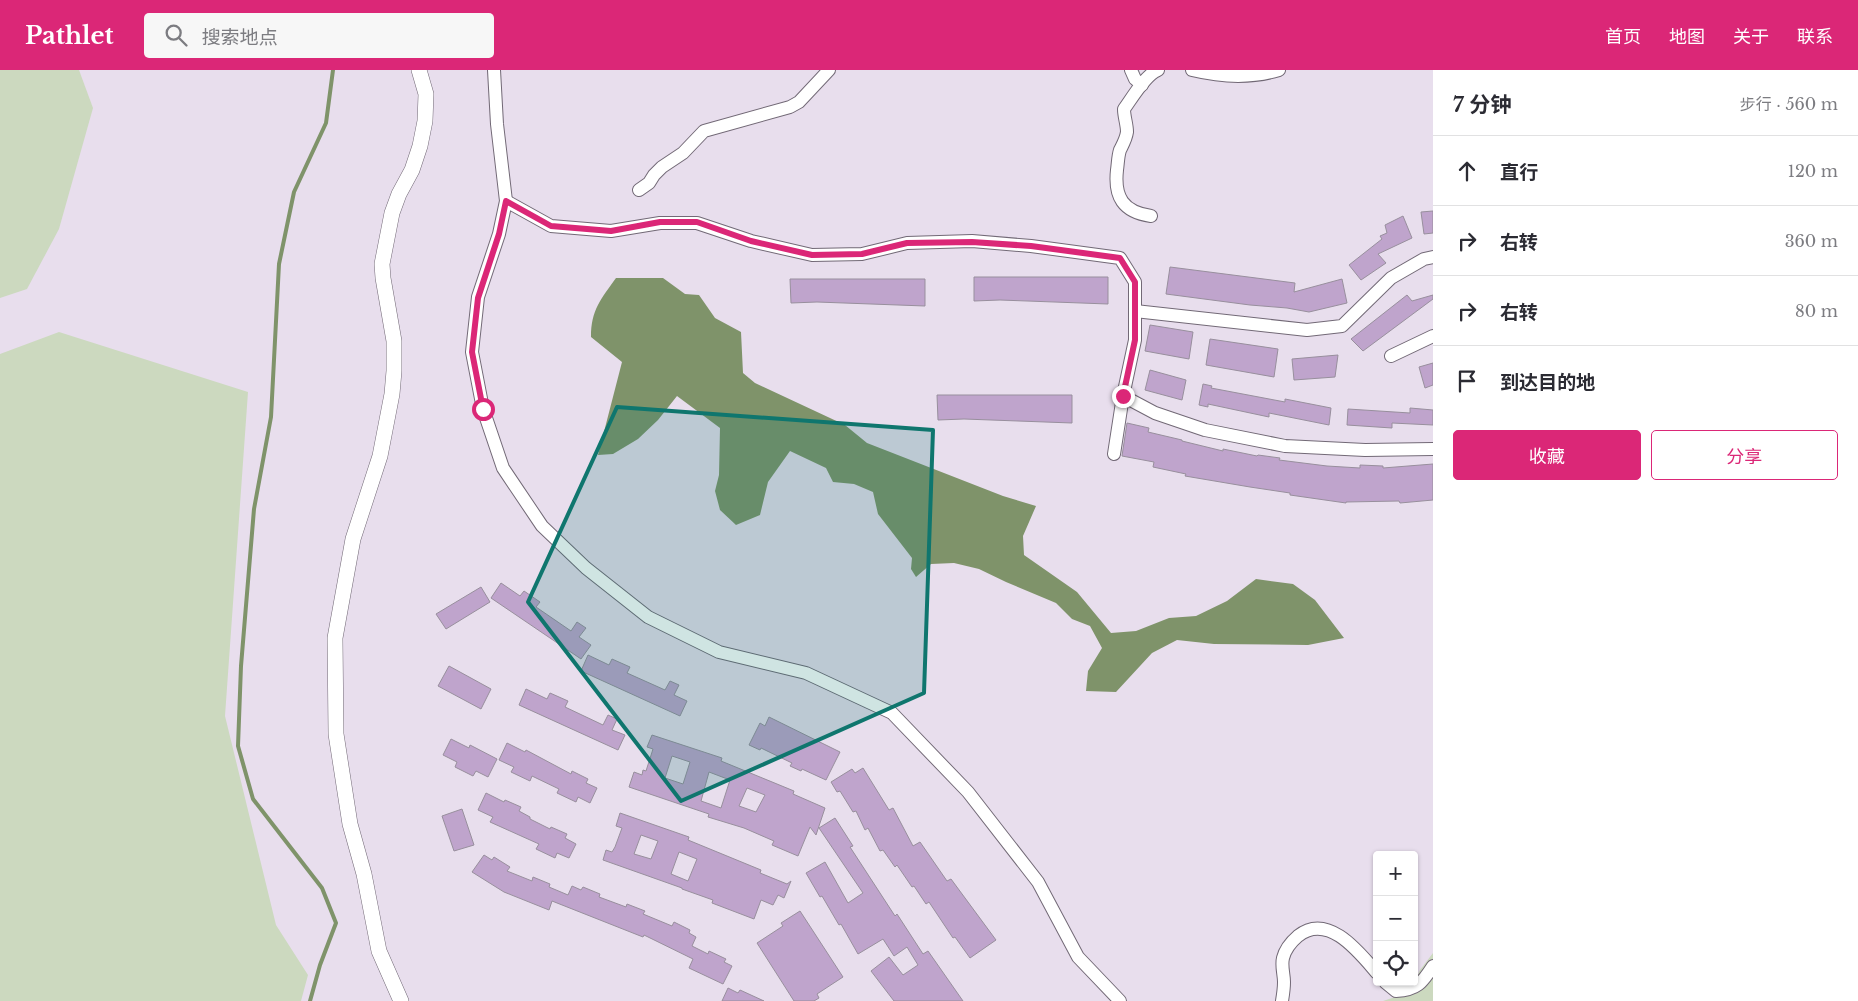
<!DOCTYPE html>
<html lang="zh">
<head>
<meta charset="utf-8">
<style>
  :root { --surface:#fff; --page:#f7f7f7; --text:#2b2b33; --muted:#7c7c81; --line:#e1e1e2; --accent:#db2777 }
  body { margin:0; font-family:"Libre Baskerville","Noto Sans SC",serif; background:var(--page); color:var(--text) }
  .controls { position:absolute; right:15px; bottom:15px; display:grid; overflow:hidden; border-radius:5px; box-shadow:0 1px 4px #0004 }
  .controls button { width:45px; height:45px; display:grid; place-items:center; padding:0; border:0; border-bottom:1px solid var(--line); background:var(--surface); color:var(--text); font:25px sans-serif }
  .stop { position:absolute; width:15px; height:15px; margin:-11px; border:4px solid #db2777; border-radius:50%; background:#fff }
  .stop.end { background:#db2777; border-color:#fff; box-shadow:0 1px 5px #0008 }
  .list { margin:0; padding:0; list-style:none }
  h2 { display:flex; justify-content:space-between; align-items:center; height:65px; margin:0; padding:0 20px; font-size:21px }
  h2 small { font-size:16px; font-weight:400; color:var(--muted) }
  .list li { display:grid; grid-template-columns:32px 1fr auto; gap:15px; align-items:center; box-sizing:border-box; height:70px; padding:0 20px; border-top:1px solid var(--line) }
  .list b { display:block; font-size:19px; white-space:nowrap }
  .list em { font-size:16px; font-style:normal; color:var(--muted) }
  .actions { display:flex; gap:10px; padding:15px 20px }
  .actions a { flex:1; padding:11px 0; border:1px solid var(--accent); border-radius:5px; text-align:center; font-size:18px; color:var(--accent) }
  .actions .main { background:var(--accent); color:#fff }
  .icon { flex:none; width:28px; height:28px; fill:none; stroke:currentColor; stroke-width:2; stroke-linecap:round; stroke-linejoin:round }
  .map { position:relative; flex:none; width:1433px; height:931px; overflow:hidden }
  header { display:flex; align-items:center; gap:30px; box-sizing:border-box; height:70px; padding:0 25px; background:var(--accent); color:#fff }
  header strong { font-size:24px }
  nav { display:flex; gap:28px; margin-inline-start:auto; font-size:18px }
  .search { width:350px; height:45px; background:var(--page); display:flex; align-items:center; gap:12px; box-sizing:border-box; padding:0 18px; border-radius:5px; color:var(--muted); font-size:19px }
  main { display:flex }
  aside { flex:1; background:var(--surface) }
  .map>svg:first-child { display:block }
  .green { fill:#ccd9bf }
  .water { fill:#7f936a }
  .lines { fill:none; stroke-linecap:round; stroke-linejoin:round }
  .stream { stroke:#7f936a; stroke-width:4 }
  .building { fill:#bfa4cc; stroke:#988f9d; fill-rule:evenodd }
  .minor-casing { stroke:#726976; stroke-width:14 }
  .tertiary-casing { stroke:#726976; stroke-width:16 }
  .minor { stroke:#fff; stroke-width:12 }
  .tertiary { stroke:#fff; stroke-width:15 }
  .route { stroke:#db2777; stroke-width:6 }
  .marked { fill:#0f766e; fill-opacity:0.2; stroke:#0f766e; stroke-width:4; stroke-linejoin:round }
</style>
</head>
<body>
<header>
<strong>Pathlet</strong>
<div class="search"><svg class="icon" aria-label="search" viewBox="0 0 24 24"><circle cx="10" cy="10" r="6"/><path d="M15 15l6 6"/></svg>搜索地点</div>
<nav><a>首页</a><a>地图</a><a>关于</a><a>联系</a></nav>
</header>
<main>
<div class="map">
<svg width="1433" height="931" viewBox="0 0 1433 931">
  <rect width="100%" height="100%" fill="#e8deed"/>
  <!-- green -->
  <g class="green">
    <polygon points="0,0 79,0 93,38 59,159 27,219 0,228"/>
    <polygon points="59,262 248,322 225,646 276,855 308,905 301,931 0,931 0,284"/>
    <polygon points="1433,883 1433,931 1383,931 1410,922 1420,900"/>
  </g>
  <!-- water -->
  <path class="water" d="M616,208H663L685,224L699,225L715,248L741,262L743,303L755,313L845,355L867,373L1003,426L1036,436L1023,466L1024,485L1077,522L1111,563L1136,561L1169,548L1196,546L1227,531L1256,509L1293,514L1315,530L1344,568L1308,575L1214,574L1177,570L1152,583L1116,622L1086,621L1088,601L1102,578L1090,556L1072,549L1056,533L1006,512L979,499L954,493L931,494L916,507L911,499L912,488L878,444L873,422L854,414L833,412L826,398L790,381L768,412L760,445L736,455L720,440L715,421L719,405L720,358L677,326L658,350L638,369L613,384L598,385L622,292L591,267C591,240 601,229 616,208Z"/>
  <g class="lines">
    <!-- stream -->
    <polyline class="stream" points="310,931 320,895 336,853 322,818 253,729 238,676 241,596 254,439 271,347 279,194 294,122 326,53 333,0"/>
  </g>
  <!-- building -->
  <g class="building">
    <polygon points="1433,141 1433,163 1424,164 1421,142"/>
    <polygon points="1403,146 1412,168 1378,184 1386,193 1361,210 1349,195 1382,169 1380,166 1387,163 1385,155"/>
    <polygon points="1170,197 1295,213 1294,222 1342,209 1347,233 1309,242 1287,238 1250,235 1166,224"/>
    <polygon points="974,207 1108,207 1108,234 1000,230 974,231"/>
    <polygon points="790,209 925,209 925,236 817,232 791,233"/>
    <polygon points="1407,225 1412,231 1433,225 1433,229 1363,281 1351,269"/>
    <polygon points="1150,255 1193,262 1189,289 1145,281"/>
    <polygon points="1210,269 1278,279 1274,307 1206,295"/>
    <polygon points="1338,285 1335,307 1294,310 1292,289"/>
    <polygon points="1433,293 1433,315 1425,318 1419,297"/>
    <polygon points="1150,300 1186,310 1182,330 1145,320"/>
    <polygon points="1203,314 1212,316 1211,318 1285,332 1285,329 1331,338 1329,355 1269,343 1269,347 1208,334 1208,337 1199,335"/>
    <polygon points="937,325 1072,325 1072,353 964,349 938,350"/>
    <polygon points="1410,338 1433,340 1433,355 1392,353 1392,358 1347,355 1348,339 1410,343"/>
    <polygon points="1127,353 1149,358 1148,362 1182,370 1182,371 1223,381 1223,379 1257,386 1258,385 1280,388 1279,390 1327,396 1360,398 1360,395 1383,396 1383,398 1433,394 1433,430 1400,433 1399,431 1346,432 1346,433 1290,425 1290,423 1250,417 1185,406 1186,404 1153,397 1154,392 1122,386"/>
    <polygon points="501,513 520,526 524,521 540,532 536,537 571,561 577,552 586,558 579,567 591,575 581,589 491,528"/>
    <polygon points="481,517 490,532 446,559 436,544"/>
    <polygon points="588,585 609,595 612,589 630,597 627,603 665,620 670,611 679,615 674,625 687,631 680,646 581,601"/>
    <polygon points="449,596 491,619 481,639 438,616"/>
    <polygon points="526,619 547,629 550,623 568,631 565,637 603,655 608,645 617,649 612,660 625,665 618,680 519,635"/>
    <polygon points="769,647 840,682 826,710 802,699 801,701 790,696 792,693 761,678 760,680 749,675 760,653 765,656"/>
    <path d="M652,665L722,688L721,691L794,721L793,724L825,738L816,765L810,757L798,786L772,775L774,771L744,758L708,747L709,744L629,717L634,702L642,705L643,700L646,701L653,679L647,677ZM672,686L690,692L683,714L665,708ZM709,702L730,710L721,738L701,731ZM747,718L765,725L756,742L739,736Z"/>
    <polygon points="451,669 469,678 470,675 497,689 488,707 476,701 473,706 455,697 457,692 443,685"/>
    <polygon points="507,673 525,682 526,680 571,704 572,701 588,709 586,713 597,718 590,733 578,727 576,732 557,723 559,719 532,706 530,711 511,702 514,697 499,690"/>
    <polygon points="863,698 889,740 893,738 913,776 920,772 947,811 951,809 996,870 970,888 955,867 953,868 929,832 926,834 914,816 912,817 897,795 895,797 883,780 880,781 868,758 865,760 856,741 853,742 840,721 837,722 831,712 852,699 855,703"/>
    <polygon points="486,723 504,732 505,730 521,737 519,741 530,747 530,749 550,759 551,757 567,764 565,768 576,774 569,788 557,783 555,788 536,779 539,774 490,752 493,747 478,740"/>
    <polygon points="462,739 474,775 454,781 442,746"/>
    <path d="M620,743L689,767L688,770L761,800L760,803L787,814L791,811L784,828L778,825L773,835L761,830L754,849L712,833L713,830L682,819V818L603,790L606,780L612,782L615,777L622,758L616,756ZM641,765L658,771L651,789L634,784ZM679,782L697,789L688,811L671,804Z"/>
    <polygon points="835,748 853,776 850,777 895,846 897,844 923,884 928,881 963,931 894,931 871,901 889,887 903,905 918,895 907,877 894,886 883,869 858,884 841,854 839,855 822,826 820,827 806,803 825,792 848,833 863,823 819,758"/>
    <polygon points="484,785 492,790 494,787 510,797 507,801 532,811 533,807 550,814 549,817 568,825 572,816 581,820 583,817 600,824 599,827 626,837 627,834 645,841 643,844 672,856 674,852 690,860 689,863 696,867 692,876 708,884 709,881 726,889 724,892 732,896 723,914 689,898 693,889 644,865 643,867 552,831 549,840 504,822 472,802"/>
    <polygon points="800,841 843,907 817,924 819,928 814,931 794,931 757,873 783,856 781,853"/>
    <polygon points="728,918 738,923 740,920 764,931 722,931"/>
  </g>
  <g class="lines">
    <defs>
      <g id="minor">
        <polyline points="494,0 497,54 506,131 499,164 478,227 472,282 483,339 503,398 542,456 586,498 648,547 719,582 806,603 892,643 968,722 1038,812 1078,887 1120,931"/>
        <polyline points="1131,0 1135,9 1142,15"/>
        <path d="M1192,0C1221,7 1250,9 1279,0"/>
        <polyline points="639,120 649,113 654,105 662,97 683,83 704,61 790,37 799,32 829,0"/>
        <polyline points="506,131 551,156 611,161 660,153 697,153 751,171 812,185 862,184 907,173 972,171 1031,176 1120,188 1135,212 1135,270 1123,326 1114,384"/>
        <path d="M1151,146C1123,142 1114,127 1117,100C1118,93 1118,86 1120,80C1123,74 1126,69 1127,62C1127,54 1124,47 1124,39C1132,28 1146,4 1158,0"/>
        <polyline points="1135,241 1307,260 1342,256 1391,208 1424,189 1433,187"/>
        <polyline points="1391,286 1433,266"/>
        <polyline points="1123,326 1155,343 1205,360 1285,376 1365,380 1433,379"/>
        <path d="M1385,912L1396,921C1417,920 1422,913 1433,896"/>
        <path d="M1282,931C1283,925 1284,918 1284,912C1284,904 1281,896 1283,888C1285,880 1291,872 1298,866C1328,842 1359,882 1377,903"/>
      </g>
      <polyline id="tertiary" points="401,931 379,881 364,804 350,754 336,664 335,568 353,469 380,386 392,324 394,301 394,271 383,208 382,194 392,143 399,124 412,100 420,76 425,51 426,24 419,0"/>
    </defs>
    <!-- minor casing -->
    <use href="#minor" class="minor-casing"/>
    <!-- tertiary casing -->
    <use href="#tertiary" class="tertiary-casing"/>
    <!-- minor -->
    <use href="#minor" class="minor"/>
    <!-- tertiary -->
    <use href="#tertiary" class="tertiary"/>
  </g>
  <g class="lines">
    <!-- route -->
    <polyline class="route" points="483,339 472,282 478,228 499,164 506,131 551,156 611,161 660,152 697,152 751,171 812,185 862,184 907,173 972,172 1031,176 1120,188 1135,212 1135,270 1123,326"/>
  </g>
  <!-- marked area -->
  <path class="marked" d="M617,337L933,360L924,623L681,731L528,532Z"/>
</svg>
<div class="controls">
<button>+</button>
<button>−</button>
<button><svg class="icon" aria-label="locate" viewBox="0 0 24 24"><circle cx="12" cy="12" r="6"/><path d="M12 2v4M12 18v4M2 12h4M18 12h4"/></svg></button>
</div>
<div class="stop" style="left:483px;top:339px"></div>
<div class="stop end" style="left:1123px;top:326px"></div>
</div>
<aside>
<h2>7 分钟<small>步行 · 560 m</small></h2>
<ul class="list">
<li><svg class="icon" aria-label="ahead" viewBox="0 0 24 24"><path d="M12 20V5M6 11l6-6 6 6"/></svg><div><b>直行</b></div><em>120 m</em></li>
<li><svg class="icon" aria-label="right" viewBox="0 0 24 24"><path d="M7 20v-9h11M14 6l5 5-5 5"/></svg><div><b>右转</b></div><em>360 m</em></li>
<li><svg class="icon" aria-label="right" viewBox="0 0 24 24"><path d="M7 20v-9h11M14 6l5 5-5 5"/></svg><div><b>右转</b></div><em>80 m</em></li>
<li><svg class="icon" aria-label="arrive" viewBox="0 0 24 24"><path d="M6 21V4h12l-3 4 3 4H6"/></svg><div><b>到达目的地</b></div></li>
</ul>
<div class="actions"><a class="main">收藏</a><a>分享</a></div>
</aside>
</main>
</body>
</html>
